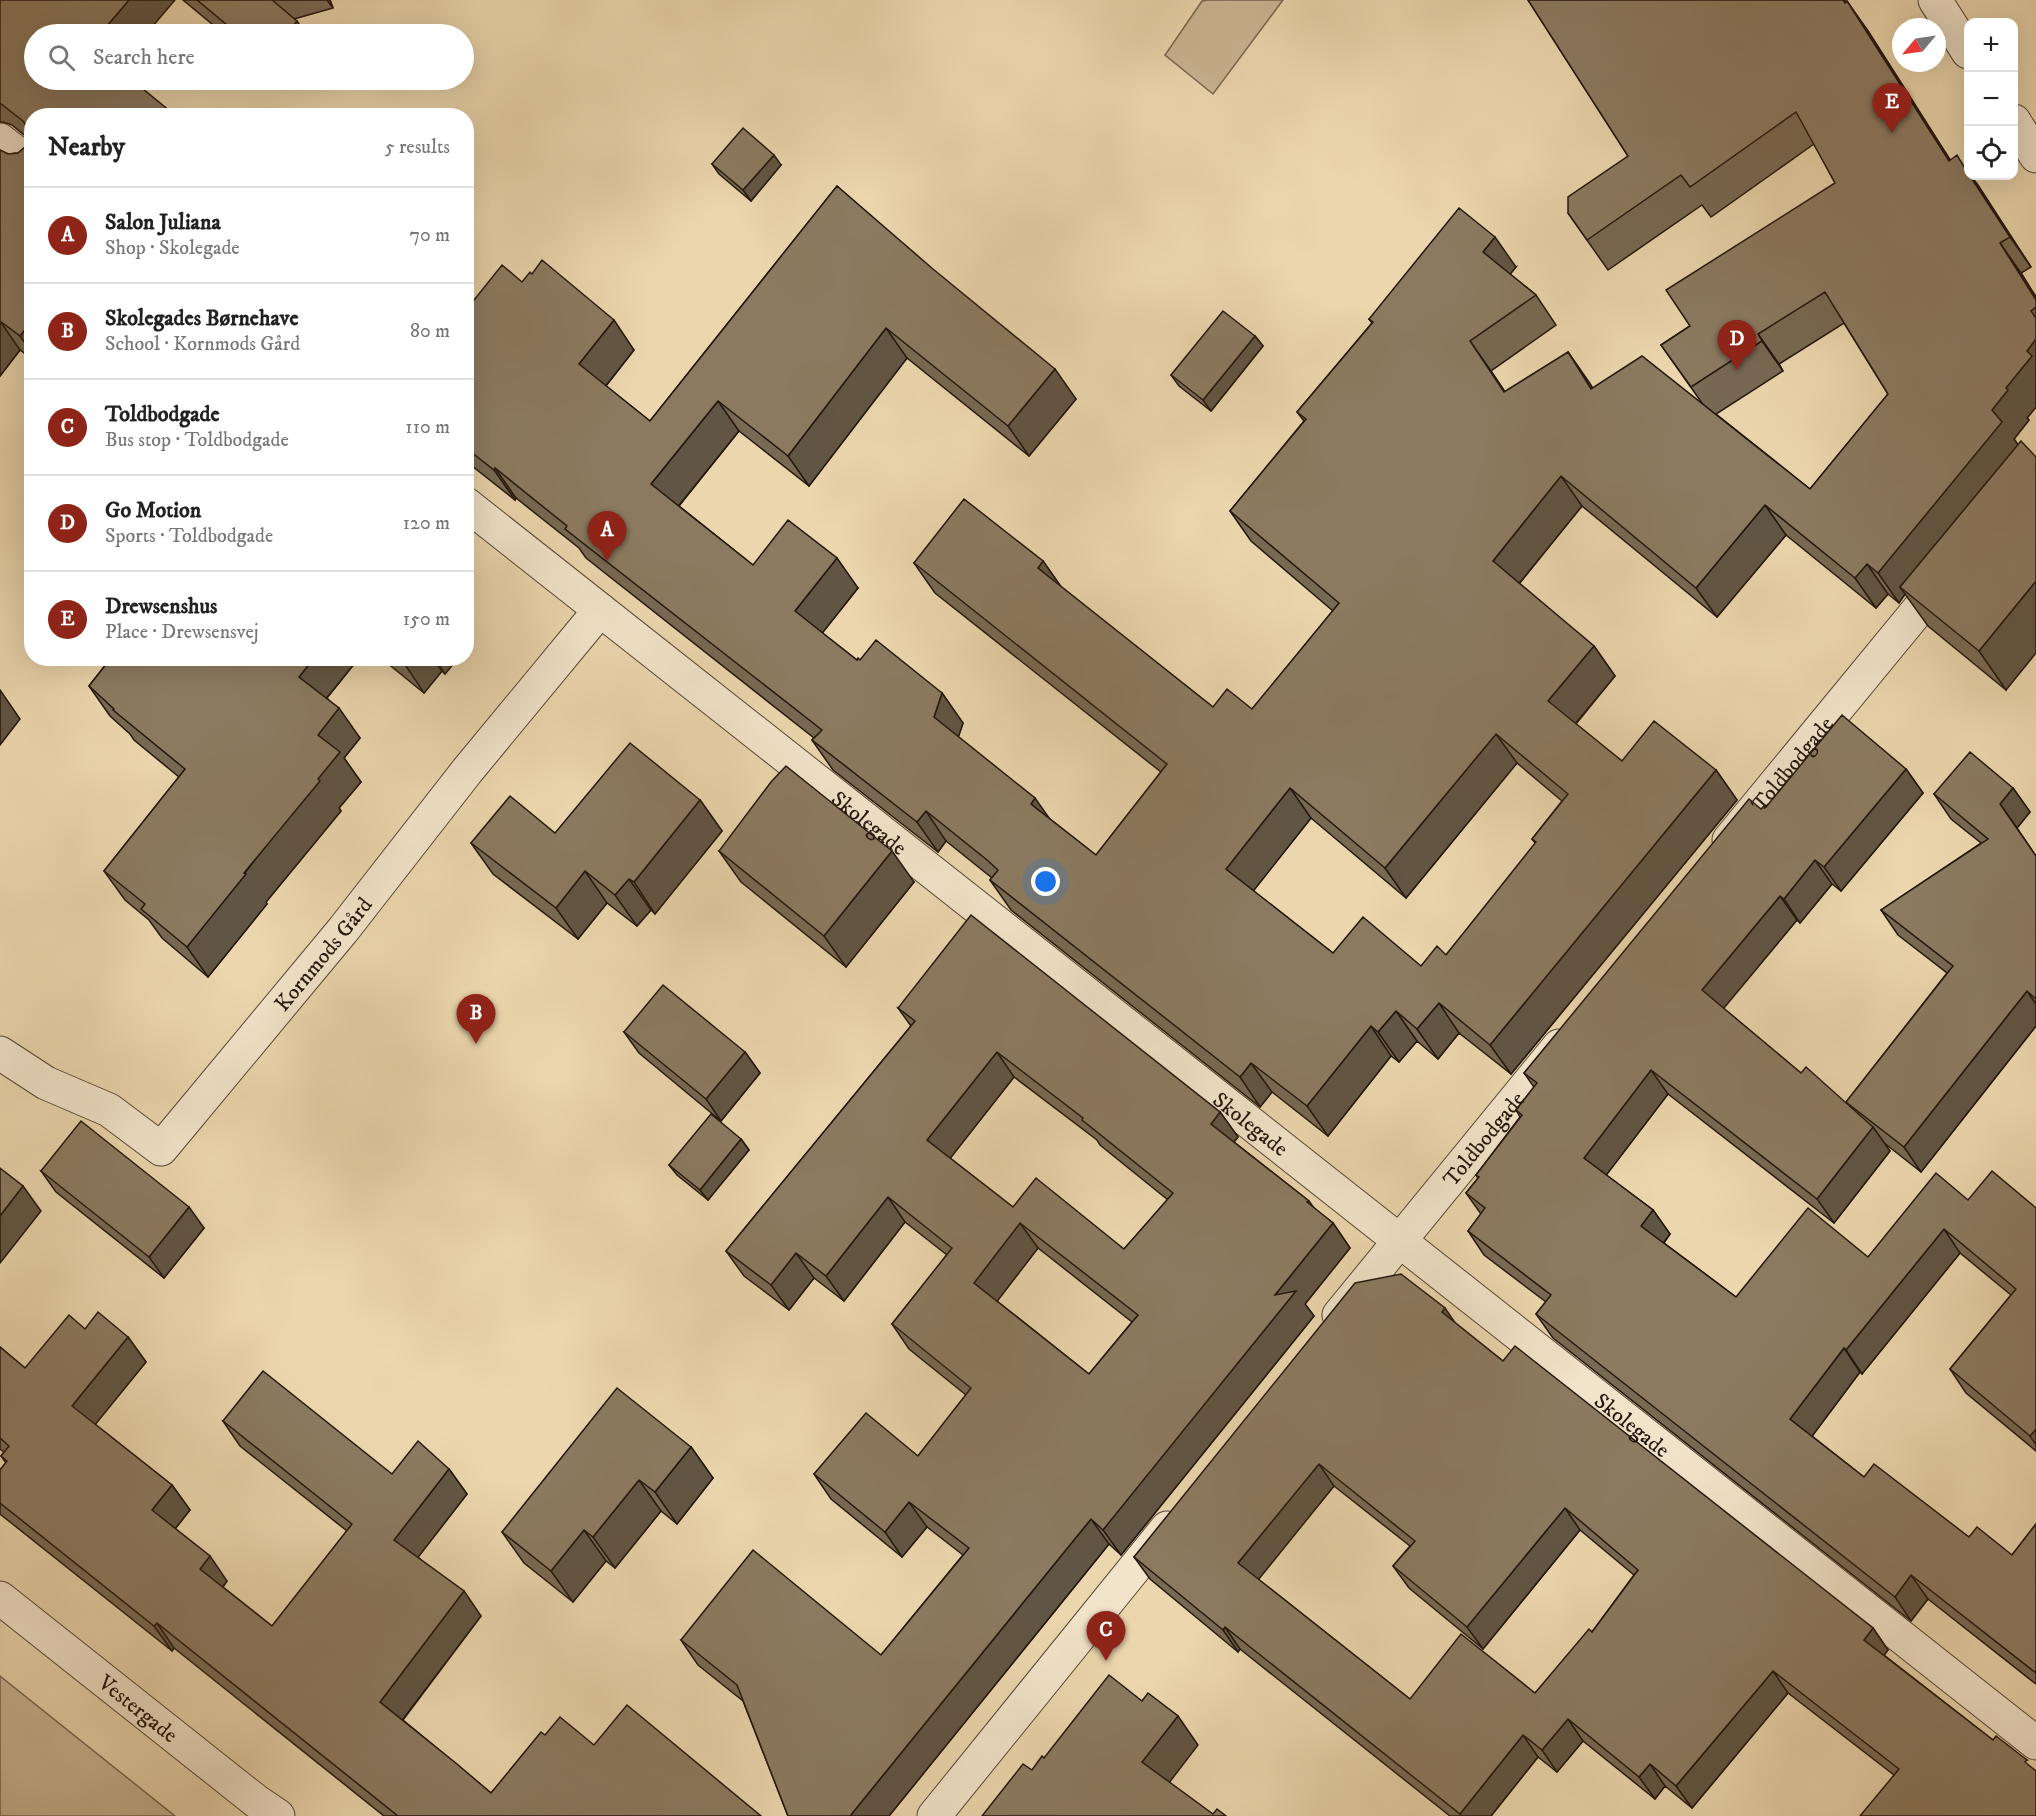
<!DOCTYPE html>
<html lang="en">
<head>
<meta charset="utf-8">
<style>
  :root { --surface:#fff; --page:#f6f6f6; --text:#222; --muted:#767676; --line:#e0e0e0; --accent:#8f2418 }
  body { margin:0; font-family:"IM FELL DW Pica",serif; background:var(--page); color:var(--text) }
  .controls { position:absolute; right:18px; top:18px; display:grid; overflow:hidden; border-radius:12px; box-shadow:0 6px 24px #0002 }
  .controls button { width:54px; height:54px; display:grid; place-items:center; padding:0; border:0; border-bottom:2px solid var(--line); background:var(--surface); color:var(--text); font:30px sans-serif }
  .compass { position:absolute; left:1892px; top:18px; width:54px; height:54px; border-radius:50%; background:var(--surface); box-shadow:0 6px 24px #0002; rotate:241deg }
  .you { position:absolute; left:1046px; top:882px; width:21px; height:21px; margin:-15px; border:4px solid #fff; border-radius:50%; background:#1a73e8; box-shadow:0 0 0 9px #1a73e833 }
  .badge { display:grid; place-items:center; width:39px; height:39px; border-radius:50%; background:var(--accent); color:#fff; font-size:20px; font-weight:700 }
  .pin { position:absolute; translate:-50% -50px; filter:drop-shadow(0 2px 3px #0008) }
  .pin::after { content:''; position:absolute; top:32px; width:21px; height:18px; background:inherit; clip-path:polygon(0 0,100% 0,50% 100%) }
  .list { margin:0; padding:0; list-style:none }
  h2 { display:flex; justify-content:space-between; align-items:center; height:78px; margin:0; padding:0 24px; font-size:26px }
  h2 small { font-size:20px; font-weight:400; color:var(--muted) }
  .list li { display:grid; grid-template-columns:39px 1fr auto; gap:18px; align-items:center; box-sizing:border-box; height:96px; padding:0 24px; border-top:2px solid var(--line) }
  .list b { display:block; font-size:22px; white-space:nowrap }
  .list p { margin:0; font-size:20px; white-space:nowrap; color:var(--muted) }
  .list em { font-size:20px; font-style:normal; color:var(--muted) }
  .icon { flex:none; width:33px; height:33px; fill:none; stroke:currentColor; stroke-width:2; stroke-linecap:round; stroke-linejoin:round }
  .map { position:relative; flex:none; width:2036px; height:1816px; overflow:hidden }
  .search { position:absolute; background:var(--surface); box-shadow:0 6px 24px #0002; left:24px; top:24px; width:450px; height:66px; display:flex; align-items:center; gap:15px; box-sizing:border-box; padding:0 21px; border-radius:33px; color:var(--muted); font-size:22px }
  .panel { position:absolute; background:var(--surface); box-shadow:0 6px 24px #0002; left:24px; top:108px; width:450px; height:558px; border-radius:24px }
  .map>svg:first-child { display:block }
  .green { fill:#c9b592; stroke:#766650; stroke-width:1.5 }
  .lines { fill:none; stroke-linecap:round; stroke-linejoin:round }
  .minor-casing { stroke:#544635; stroke-width:35 }
  .minor { stroke:#f2e4ca; stroke-width:33 }
  .wall { fill:#786953; stroke:#22160d; stroke-width:1.5; fill-rule:evenodd }
  .shaded-wall { fill:#615543; stroke:#22160d; stroke-width:1.5 }
  .building { fill:#8b7a60; stroke:#22160d; stroke-width:1.5; fill-rule:evenodd }
  .labels { text-anchor:middle; stroke-width:4.5; stroke-linejoin:round; paint-order:stroke }
  .street-label { font-size:22px; fill:#22160d; stroke:#f2e4ca }
</style>
</head>
<body>
<div class="map">
<svg width="2036" height="1816" viewBox="0 0 2036 1816">
  <rect width="100%" height="100%" fill="#ebd6ad"/>
  <filter id="stains"><feTurbulence type="fractalNoise" baseFrequency=".00333" numOctaves="4"/><feColorMatrix values="0 0 0 0 .2 0 0 0 0 .09 0 0 0 0 .02 0 0 0 .5 -.17"/></filter>
  <radialGradient id="worn" r=".72"><stop offset=".6" stop-color="#630" stop-opacity="0"/><stop offset="1" stop-color="#630" stop-opacity=".3"/></radialGradient>
  <!-- green -->
  <g class="green">
    <polygon points="1207,0 1283,0 1213,94 1165,55 1202,1"/>
    <polygon points="0,1676 175,1816 0,1816"/>
  </g>
  <g class="lines">
    <defs>
      <g id="minor">
        <polyline points="1935,0 1968,52"/>
        <polyline points="2014,121 2036,156"/>
        <polyline points="0,140 32,165"/>
        <path id="s1" d="M466,504L2036,1743"/>
        <path id="s2" d="M1729,840L1946,576"/>
        <path id="s3" d="M0,1053L46,1083L109,1110L161,1149L343,930L467,771L600,610"/>
        <path id="s4" d="M1339,1315L1559,1046"/>
        <path id="s5" d="M0,1598L256,1801L278,1816"/>
        <polyline points="934,1816 1167,1528"/>
      </g>
    </defs>
    <!-- minor casing -->
    <use href="#minor" class="minor-casing"/>
    <!-- minor -->
    <use href="#minor" class="minor"/>
  </g>
  <!-- wall -->
  <g class="wall">
    <polygon points="0,0 32,116 32,359 20,350 0,376 0,150 8,154 18,153 25,147 29,139 12,125 3,122 0,122"/>
    <polygon points="183,0 330,0 333,8 294,19 306,34 224,34"/>
    <path d="M1528,0H1845L1868,31L1950,160L1968,176H1971L2031,267L2021,273L2036,297V407L2027,418L2029,420L2014,439L2018,445L2006,690L1928,626L1905,594L1899,603L1888,594L1876,608L1786,535L1717,617L1582,506L1519,584L1594,646L1615,676L1576,724L1622,761L1716,770L1737,800L1511,1074L1459,1033L1438,1059L1417,1041L1399,1062L1391,1056L1328,1136L1272,1092L1260,1107L1011,910L990,880L992,878L946,841L938,852L833,770L812,740L814,738L586,558L579,548L516,498L515,500L472,466L471,467L466,464V310L522,282L634,350L606,386L650,421L837,186L1076,399L1029,456L907,358L809,486L739,431L679,506L753,565L858,588L822,633L857,660H860L942,693L963,723L958,737L1050,819L1096,855L1161,772L935,593L914,563L1043,561L1061,587L1213,707L1252,709L1333,611L1251,541L1230,511L1304,421L1297,412L1372,323L1369,319L1516,267L1510,274L1536,295L1556,325L1491,371L1505,392L1568,352L1592,388L1702,403L1661,345L1690,326L1835,183L1814,144L1711,217L1702,205L1608,270L1568,213L1628,156ZM1844,323L1888,394L1810,489L1716,414L1783,371L1779,364ZM1517,763L1562,801L1532,839L1536,844L1446,955L1421,966L1333,953L1253,891L1311,818L1406,898Z"/>
    <polygon points="277,80 295,80 288,89"/>
    <polygon points="712,164 781,165 751,201 719,174"/>
    <polygon points="1255,336 1263,346 1211,411 1179,386 1171,375"/>
    <polygon points="111,658 359,658 327,698 360,738 344,758 361,782 339,808 341,811 266,902 267,904 208,977 162,938 149,920 125,900 104,871 179,777 134,740 130,734 110,716 89,686"/>
    <polygon points="381,658 458,658 445,674 442,671 424,693"/>
    <polygon points="1906,769 1923,793 1841,891 1832,884 1800,923 1797,920 1723,1008 1801,1073 1848,1105 1846,1102 1947,973 1898,935 1881,910 1981,843 1951,819 1934,794 2013,788 2030,812 2017,828 2036,856 2036,1026 1921,1172 1883,1142 1890,1151 1834,1223 1668,1094 1606,1175 1653,1210 1670,1234 1664,1243 1736,1297 1868,1257 1968,1200 2036,1208 2036,1451 1966,1393 1950,1369 2011,1295 1960,1253 1862,1374 1860,1372 1812,1436 1864,1477 1969,1537 2012,1555 2036,1524 2036,1684 1928,1599 1911,1621 1553,1338 1536,1314 1546,1302 1484,1255 1468,1231 1481,1214 1466,1193 1478,1178 1476,1175 1520,1117 1516,1110 1534,1087 1524,1073 1761,809"/>
    <polygon points="700,800 722,831 655,914 651,910 637,926 607,903 578,939 493,874 471,843 555,833"/>
    <polygon points="719,851 914,882 846,967 741,882"/>
    <path d="M898,1008L1220,1112L1238,1137L1234,1142L1309,1201L1314,1208L1333,1223L1350,1248L1305,1304L1314,1316L1121,1555L1109,1544L889,1816H788L743,1701L698,1665L681,1640L881,1655L963,1555L927,1527L902,1557L831,1499L814,1474L918,1456L966,1395L909,1349L892,1324L947,1255L905,1222L844,1301L814,1278L789,1310L744,1276L726,1251L911,1026ZM1014,1077L1097,1140L1100,1145L1168,1200L1124,1249L1013,1207L950,1158ZM1038,1248L1132,1322L1089,1374L997,1301Z"/>
    <polygon points="624,1032 745,1052 760,1073 721,1121 639,1053"/>
    <polygon points="741,1139 749,1150 708,1200 677,1175 669,1165"/>
    <polygon points="41,1171 204,1228 164,1278 56,1192"/>
    <path d="M1454,1322L1503,1361L1873,1628L1888,1650L1884,1655L1993,1740L2027,1760L1894,1775L1788,1693L1692,1808L1665,1786L1655,1799L1583,1741L1557,1772L1538,1757L1491,1816H1450L1240,1649L1238,1652L1150,1579L1134,1557ZM1334,1486L1410,1546L1393,1566L1409,1588L1483,1649L1580,1530L1634,1575L1592,1632L1535,1693L1410,1699L1258,1579Z"/>
    <polygon points="85,1329 128,1337 146,1362 95,1424 172,1485 190,1510 175,1529 227,1581 223,1587 272,1626 347,1531 240,1446 223,1421 392,1474 449,1469 467,1494 418,1557 481,1616 403,1720 491,1793 545,1735 594,1745 761,1816 384,1816 174,1648 172,1651 0,1514 0,1470 6,1463 1,1456 4,1452 0,1449 0,1347 25,1368"/>
    <polygon points="691,1447 713,1478 677,1524 661,1511 615,1568 606,1561 573,1602 524,1563 502,1532"/>
  </g>
  <!-- shaded-wall -->
  <g class="shaded-wall">
    <polygon points="129,0 175,0 146,34 100,34"/>
    <polygon points="327,0 330,0 333,8"/>
    <polygon points="1847,1 1868,31 1970,191 1949,161"/>
    <polygon points="297,21 306,34 287,34"/>
    <polygon points="282,80 295,80 288,89"/>
    <polygon points="774,155 781,165 751,201 743,190"/>
    <polygon points="1970,176 1971,176 1978,185 2031,267 2010,237"/>
    <polygon points="1495,237 1516,267 1504,282 1483,252"/>
    <polygon points="2000,243 2021,273 2036,297 2036,300"/>
    <polygon points="614,320 634,350 600,393 579,364"/>
    <polygon points="0,321 20,350 0,376"/>
    <polygon points="32,321 32,353 20,336"/>
    <polygon points="886,328 907,358 809,486 788,456"/>
    <polygon points="1758,334 1779,364 1783,371 1762,341"/>
    <polygon points="1255,336 1263,346 1211,411 1203,400"/>
    <polygon points="2036,339 2036,407 2027,418 2029,420 2014,439 2023,452 1900,587 1905,594 1899,603 1878,573 1992,410 2027,351"/>
    <polygon points="1470,341 1491,371 1525,422 1504,392"/>
    <polygon points="1568,352 1589,382 1612,419 1591,389"/>
    <polygon points="1055,369 1076,399 1029,456 1008,426"/>
    <polygon points="718,401 739,431 672,514 651,484"/>
    <polygon points="466,458 472,466 471,467 466,461"/>
    <polygon points="495,468 516,498 515,500 494,470"/>
    <polygon points="1561,476 1582,506 1513,591 1493,561"/>
    <polygon points="1765,505 1786,535 1717,617 1696,588"/>
    <polygon points="837,558 858,588 816,641 795,611"/>
    <polygon points="1043,561 1064,591 1038,568"/>
    <polygon points="1867,564 1888,594 1876,608 1855,578"/>
    <polygon points="2036,581 2036,653 2006,690 1979,651"/>
    <polygon points="466,595 472,602 466,609"/>
    <polygon points="466,631 472,640 466,647"/>
    <polygon points="1594,646 1615,676 1569,731 1548,701"/>
    <polygon points="314,658 359,658 320,706 299,677"/>
    <polygon points="407,658 433,658 442,671 424,693 404,663"/>
    <polygon points="434,658 458,658 445,674"/>
    <polygon points="0,690 20,719 0,745"/>
    <polygon points="942,693 963,723 955,747 934,717"/>
    <polygon points="339,708 360,738 344,758 361,782 339,808 341,811 266,902 267,904 208,977 187,947 318,779 318,735"/>
    <polygon points="1496,734 1517,763 1406,898 1385,868"/>
    <polygon points="1906,769 1923,793 1841,891 1824,867"/>
    <polygon points="1716,770 1737,800 1511,1074 1490,1045"/>
    <polygon points="1290,788 1311,818 1247,899 1226,869"/>
    <polygon points="2013,788 2030,812 2017,828 2000,804"/>
    <polygon points="1035,798 1056,828 1031,804"/>
    <polygon points="700,800 722,831 655,914 634,882"/>
    <polygon points="926,811 946,841 938,852 917,822"/>
    <polygon points="892,851 914,882 846,967 824,936"/>
    <polygon points="1815,860 1832,884 1800,923 1784,899"/>
    <polygon points="585,871 607,903 578,939 556,908"/>
    <polygon points="629,879 651,910 637,926 615,895"/>
    <polygon points="1780,896 1797,920 1719,1014 1702,990"/>
    <polygon points="2027,991 2036,1004 2036,1026 1921,1172 1904,1147"/>
    <polygon points="1439,1003 1459,1033 1438,1059 1417,1029"/>
    <polygon points="1396,1011 1417,1041 1399,1062 1378,1032"/>
    <polygon points="1371,1026 1391,1056 1328,1136 1307,1106"/>
    <polygon points="745,1052 760,1073 721,1121 706,1099"/>
    <polygon points="997,1052 1014,1077 945,1165 927,1140"/>
    <polygon points="1251,1063 1272,1092 1260,1107 1240,1077"/>
    <polygon points="1651,1070 1668,1094 1601,1182 1584,1158"/>
    <polygon points="1220,1112 1238,1137 1228,1149 1211,1124"/>
    <polygon points="1873,1127 1890,1151 1834,1223 1817,1199"/>
    <polygon points="741,1139 749,1150 708,1200 700,1190"/>
    <polygon points="23,1186 41,1211 0,1263 0,1216"/>
    <polygon points="888,1197 905,1222 844,1301 826,1276"/>
    <polygon points="189,1207 204,1228 164,1278 149,1257"/>
    <polygon points="1653,1210 1670,1234 1658,1250 1641,1226"/>
    <polygon points="1020,1223 1038,1248 992,1308 974,1283"/>
    <polygon points="1333,1223 1350,1248 1305,1304 1314,1316 1121,1555 1103,1530 1275,1295"/>
    <polygon points="1944,1229 1960,1253 1862,1374 1846,1350"/>
    <polygon points="796,1253 814,1278 789,1310 771,1285"/>
    <polygon points="1445,1308 1460,1330 1442,1312"/>
    <polygon points="128,1337 146,1362 90,1431 72,1406"/>
    <polygon points="1844,1348 1860,1372 1807,1443 1790,1419"/>
    <polygon points="2036,1429 2036,1445 2030,1436"/>
    <polygon points="691,1447 713,1478 677,1524 655,1492"/>
    <polygon points="1319,1464 1334,1486 1254,1585 1238,1563"/>
    <polygon points="449,1469 467,1494 412,1565 394,1540"/>
    <polygon points="639,1480 661,1511 615,1568 593,1537"/>
    <polygon points="172,1485 190,1510 170,1535 152,1510"/>
    <polygon points="909,1502 927,1527 902,1557 885,1532"/>
    <polygon points="1565,1508 1580,1530 1483,1649 1467,1627"/>
    <polygon points="1091,1519 1109,1544 889,1816 850,1816"/>
    <polygon points="584,1530 606,1561 573,1602 551,1571"/>
    <polygon points="210,1556 227,1581 217,1594 200,1569"/>
    <polygon points="1911,1575 1928,1599 1911,1621 1895,1597"/>
    <polygon points="464,1591 481,1616 397,1727 380,1702"/>
    <polygon points="157,1623 174,1648 172,1651 154,1626"/>
    <polygon points="1225,1627 1240,1649 1238,1652 1223,1630"/>
    <polygon points="1873,1628 1888,1650 1879,1662 1864,1640"/>
    <polygon points="1773,1671 1788,1693 1692,1808 1676,1786"/>
    <polygon points="1178,1716 1198,1745 1162,1792 1142,1762"/>
    <polygon points="1568,1719 1583,1741 1557,1772 1542,1750"/>
    <polygon points="1523,1735 1538,1757 1491,1816 1461,1816 1460,1814"/>
    <polygon points="1650,1764 1665,1786 1655,1799 1639,1777"/>
  </g>
  <!-- building -->
  <g class="building">
    <polygon points="0,0 129,0 100,34 34,34 34,80 132,80 176,116 32,116 32,321 20,336 0,321 0,150 8,154 18,153 25,147 30,138 29,129 23,121 0,103"/>
    <polygon points="197,0 272,0 297,21 287,34 238,34"/>
    <path d="M1528,0H1843L1845,3L1847,1L1949,161L1957,155L1968,173V176H1970L2010,237L2000,243L2036,300V307L2031,311L2036,318V339L2027,351L2032,356L2006,388L2008,390L1992,410L2002,422L1878,573L1867,564L1855,578L1765,505L1696,588L1561,476L1493,561L1594,646L1548,701L1622,761L1654,721L1716,770L1490,1045L1439,1003L1417,1029L1396,1011L1378,1032L1371,1026L1307,1106L1251,1063L1240,1077L990,880L998,870L987,860L926,811L917,822L812,740L822,730L565,529L567,526L495,468L494,470L466,448V310L502,265L522,282L530,272L532,274L542,260L614,320L579,364L650,421L837,186L933,269L1055,369L1008,426L886,328L788,456L718,401L651,484L753,565L788,520L837,558L795,611L857,660L858,658L860,660L876,640L942,693L934,717L1035,798L1031,804L1096,855L1167,764L914,563L964,499L1043,561L1038,568L1213,707L1227,689L1252,709L1339,603L1230,511L1306,419L1297,412L1373,322L1369,319L1459,208L1495,237L1483,252L1536,295L1470,341L1504,392L1568,352L1591,389L1642,356L1810,489L1888,394L1825,292L1758,334L1762,341L1691,387L1661,345L1690,326L1666,290L1835,183L1796,112L1690,187L1681,175L1587,240L1568,213V197L1628,156ZM1496,734L1568,794L1532,839L1536,842L1446,955L1437,946L1421,966L1363,917L1333,953L1226,869L1290,788L1385,868Z"/>
    <polygon points="743,128 774,155 743,190 712,164"/>
    <polygon points="1223,311 1255,336 1203,400 1171,375"/>
    <polygon points="2021,441 2036,457 2036,581 1979,651 1900,587"/>
    <polygon points="111,658 314,658 299,677 339,708 318,735 340,752 318,779 320,781 244,873 246,874 187,947 141,909 145,904 104,871 185,769 113,710 114,709 89,686"/>
    <polygon points="398,658 407,658 404,663"/>
    <polygon points="1842,715 1906,769 1824,867 1815,860 1784,899 1780,896 1702,990 1801,1073 1806,1067 1873,1127 1817,1199 1651,1070 1584,1158 1653,1210 1641,1226 1736,1297 1808,1208 1868,1257 1936,1173 1968,1200 1992,1171 2036,1208 2036,1429 2030,1436 1950,1369 2016,1289 1944,1229 1846,1350 1844,1348 1790,1419 1864,1477 1874,1464 1969,1537 1977,1527 2012,1555 2036,1524 2036,1673 1911,1575 1895,1597 1536,1314 1551,1295 1468,1231 1485,1208 1466,1193 1479,1177 1476,1175 1522,1115 1516,1110 1537,1083 1524,1073 1749,799 1761,809 1764,806 1766,807"/>
    <polygon points="630,743 700,800 634,882 629,879 615,895 585,871 556,908 471,843 510,796 555,833"/>
    <polygon points="1970,752 2013,788 2000,804 2036,856 2036,999 2027,991 1904,1147 1846,1102 1953,966 1881,910 1988,839 1934,794"/>
    <polygon points="786,766 892,851 824,936 719,851 771,782"/>
    <path d="M971,915L1220,1112L1211,1124L1309,1201L1307,1202L1333,1223L1275,1295L1296,1291L1103,1530L1091,1519L850,1816H788L737,1685L681,1640L753,1550L881,1655L969,1548L909,1502L885,1532L814,1474L866,1413L918,1456L971,1388L892,1324L952,1248L888,1197L826,1276L796,1253L771,1285L726,1251L915,1021L898,1008ZM997,1052L1083,1118L1082,1120L1173,1193L1124,1249L1036,1178L1013,1207L927,1140ZM1020,1223L1138,1315L1089,1374L974,1283Z"/>
    <polygon points="663,985 745,1052 706,1099 624,1032"/>
    <polygon points="711,1114 741,1139 700,1190 669,1165"/>
    <polygon points="81,1121 189,1207 149,1257 41,1171"/>
    <polygon points="0,1168 23,1186 0,1216"/>
    <path d="M1401,1274L1445,1308L1442,1312L1503,1361L1515,1346L1873,1628L1864,1640L1993,1740L1996,1736L2027,1760L2025,1762L2036,1771V1816H1860L1899,1769L1773,1671L1676,1786L1650,1764L1639,1777L1568,1719L1542,1750L1523,1735L1460,1814L1225,1627L1223,1630L1134,1557L1355,1283ZM1319,1464L1415,1541L1393,1566L1467,1627L1565,1508L1638,1570L1592,1632L1589,1629L1535,1693L1461,1634L1410,1699L1238,1563Z"/>
    <polygon points="98,1312 128,1337 72,1406 172,1485 152,1510 210,1556 200,1569 272,1626 352,1524 223,1421 263,1371 392,1474 418,1441 449,1469 394,1540 464,1591 380,1702 457,1764 491,1793 541,1732 545,1735 560,1717 594,1745 627,1705 761,1816 398,1816 157,1623 154,1626 0,1503 0,1470 7,1461 1,1456 9,1446 0,1438 0,1347 25,1368 69,1315 85,1329"/>
    <polygon points="617,1388 691,1447 655,1492 639,1480 593,1537 584,1530 551,1571 502,1532"/>
    <polygon points="1109,1675 1142,1701 1148,1693 1178,1716 1142,1762 1213,1814 1217,1809 1226,1816 982,1816 1023,1764 1032,1770 1042,1756 1044,1758"/>
  </g>
  <g class="labels">
    <!-- street labels -->
    <g class="street-label">
      <text dy="8" stroke="none"><textPath href="#s2" startOffset="99">Toldbodgade</textPath></text>
      <text dy="8" stroke="none"><textPath href="#s1" startOffset="514">Skolegade</textPath></text>
      <text dy="8" stroke="none"><textPath href="#s3" startOffset="442">Kornmods Gård</textPath></text>
      <text dy="8" stroke="none"><textPath href="#s1" startOffset="1000">Skolegade</textPath></text>
      <text dy="8" stroke="none"><textPath href="#s4" startOffset="228">Toldbodgade</textPath></text>
      <text dy="8" stroke="none"><textPath href="#s1" startOffset="1486">Skolegade</textPath></text>
      <text dy="8" stroke="none"><textPath href="#s5" startOffset="177">Vestergade</textPath></text>
    </g>
  </g>
  <rect width="100%" height="100%" filter="url(#stains)"/>
  <rect width="100%" height="100%" fill="url(#worn)"/>
</svg>
<div class="controls">
<button>+</button>
<button>−</button>
<button><svg class="icon" aria-label="locate" viewBox="0 0 24 24"><circle cx="12" cy="12" r="6"/><path d="M12 2v4M12 18v4M2 12h4M18 12h4"/></svg></button>
</div>
<svg class="compass" viewBox="-18 -18 36 36"><path d="M0-13l5 13h-10z" fill="#e53935"/><path d="M0 13l5-13h-10z" fill="#767676"/></svg>
<div class="you"></div>
<div class="pin badge" style="left:607px;top:561px">A</div>
<div class="pin badge" style="left:476px;top:1044px">B</div>
<div class="pin badge" style="left:1106px;top:1661px">C</div>
<div class="pin badge" style="left:1737px;top:370px">D</div>
<div class="pin badge" style="left:1892px;top:133px">E</div>
<div class="search"><svg class="icon" aria-label="search" viewBox="0 0 24 24"><circle cx="10" cy="10" r="6"/><path d="M15 15l6 6"/></svg>Search here</div>
<section class="panel">
<h2>Nearby<small>5 results</small></h2>
<ul class="list">
<li><span class="badge">A</span><div><b>Salon Juliana</b><p>Shop · Skolegade</p></div><em>70 m</em></li>
<li><span class="badge">B</span><div><b>Skolegades Børnehave</b><p>School · Kornmods Gård</p></div><em>80 m</em></li>
<li><span class="badge">C</span><div><b>Toldbodgade</b><p>Bus stop · Toldbodgade</p></div><em>110 m</em></li>
<li><span class="badge">D</span><div><b>Go Motion</b><p>Sports · Toldbodgade</p></div><em>120 m</em></li>
<li><span class="badge">E</span><div><b>Drewsenshus</b><p>Place · Drewsensvej</p></div><em>150 m</em></li>
</ul>
</section>
</div>
</body>
</html>
